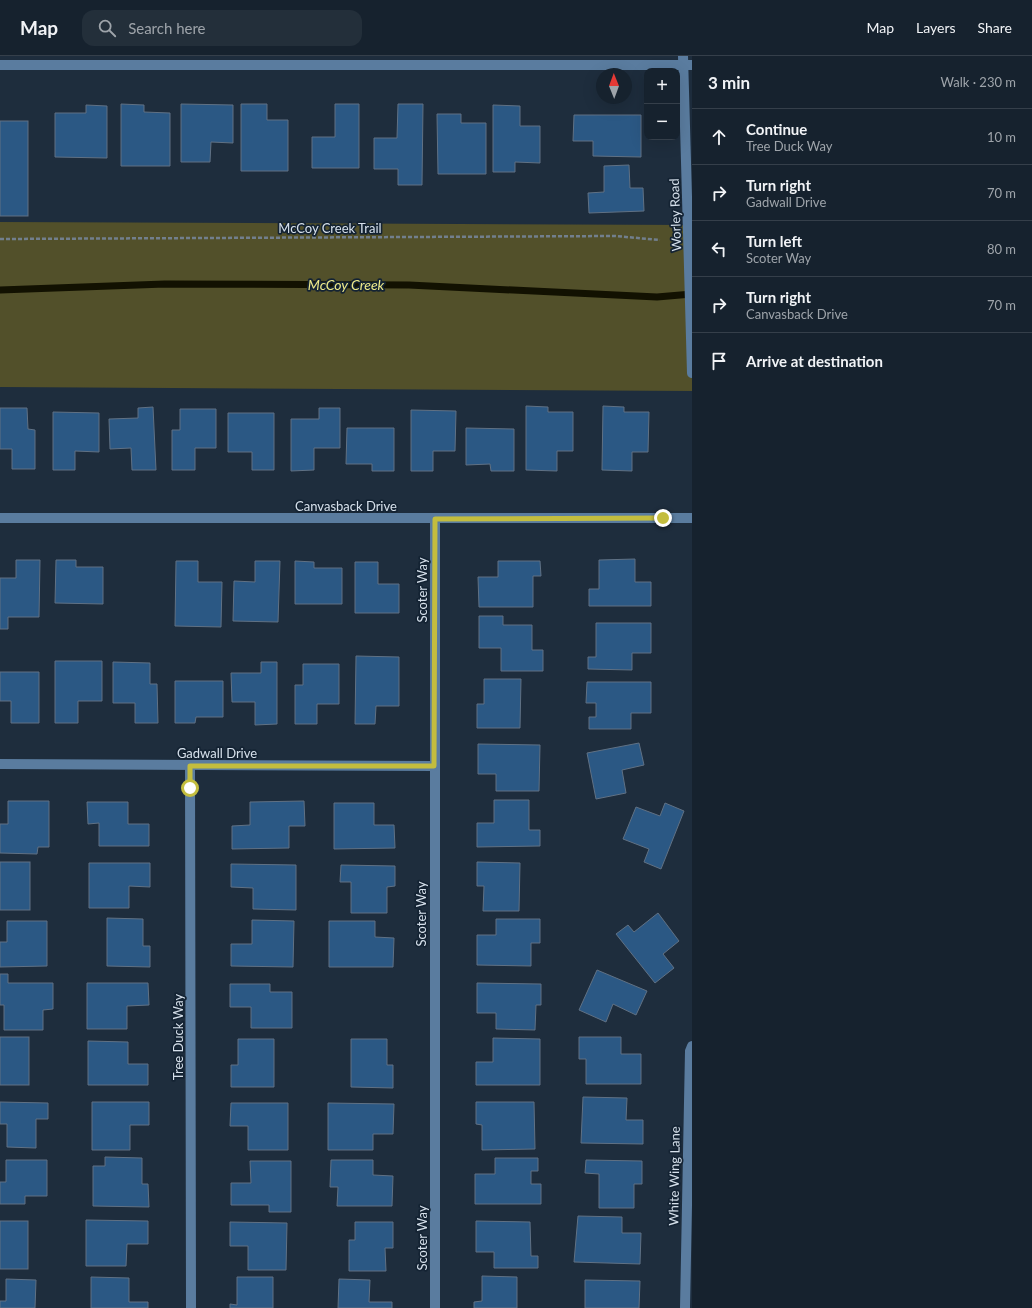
<!DOCTYPE html>
<html lang="en">
<head>
<meta charset="utf-8">
<style>
  :root { --surface:#16222e; --page:#232f3a; --text:#f1f3f6; --muted:#9ea4aa; --line:#353f4a }
  body { margin:0; font-family:Lato,sans-serif; background:var(--page); color:var(--text) }
  .controls { position:absolute; right:12px; top:12px; display:grid; overflow:hidden; border-radius:8px; box-shadow:0 4px 16px #0002 }
  .controls button { width:36px; height:36px; display:grid; place-items:center; padding:0; border:0; border-bottom:1px solid var(--line); background:var(--surface); color:var(--text); font:20px sans-serif }
  .compass { position:absolute; left:596px; top:12px; width:36px; height:36px; border-radius:50%; background:var(--surface); box-shadow:0 4px 16px #0002; rotate:359deg }
  .stop { position:absolute; width:12px; height:12px; margin:-9px; border:3px solid #c3bd3e; border-radius:50%; background:#fff }
  .stop.end { background:#c3bd3e; border-color:#fff; box-shadow:0 1px 4px #0008 }
  .list { margin:0; padding:0; list-style:none }
  h2 { display:flex; justify-content:space-between; align-items:center; height:52px; margin:0; padding:0 16px; font-size:17px }
  h2 small { font-size:13px; font-weight:400; color:var(--muted) }
  .list li { display:grid; grid-template-columns:26px 1fr auto; gap:12px; align-items:center; box-sizing:border-box; height:56px; padding:0 16px; border-top:1px solid var(--line) }
  .list b { display:block; font-size:15px; white-space:nowrap }
  .list p { margin:0; font-size:13px; white-space:nowrap; color:var(--muted) }
  .list em { font-size:13px; font-style:normal; color:var(--muted) }
  .icon { flex:none; width:22px; height:22px; fill:none; stroke:currentColor; stroke-width:2; stroke-linecap:round; stroke-linejoin:round }
  .map { position:relative; flex:none; width:692px; height:1252px; overflow:hidden }
  header { display:flex; align-items:center; gap:24px; box-sizing:border-box; height:56px; padding:0 20px; background:var(--surface); border-bottom:1px solid var(--line) }
  header strong { font-size:19px }
  nav { display:flex; gap:22px; margin-inline-start:auto; font-size:14px }
  .search { width:280px; height:36px; background:var(--page); display:flex; align-items:center; gap:10px; box-sizing:border-box; padding:0 14px; border-radius:12px; color:var(--muted); font-size:15px }
  main { display:flex }
  aside { flex:1; background:var(--surface) }
  .map>svg:first-child { display:block }
  .green { fill:#52502a }
  .lines { fill:none; stroke-linecap:round; stroke-linejoin:round }
  .stream { stroke:#121101; stroke-width:7 }
  .building { fill:#2b5884; stroke:#607184 }
  .path { stroke:#727f8d; stroke-width:2.5; stroke-dasharray:4 2; stroke-linecap:butt }
  .minor { stroke:#5a7c9f; stroke-width:10 }
  .route { stroke:#c3bd3e; stroke-width:5 }
  .labels { text-anchor:middle; stroke-width:3.5; stroke-linejoin:round; paint-order:stroke }
  .street-label { font-size:13px; fill:#d6e0eb; stroke:#142333 }
  .water-label { font-size:14px; font-style:italic; fill:#ede989; stroke:#142333 }
</style>
</head>
<body>
<header>
<strong>Map</strong>
<div class="search"><svg class="icon" aria-label="search" viewBox="0 0 24 24"><circle cx="10" cy="10" r="6"/><path d="M15 15l6 6"/></svg>Search here</div>
<nav><a>Map</a><a>Layers</a><a>Share</a></nav>
</header>
<main>
<div class="map">
<svg width="692" height="1252" viewBox="0 0 692 1252">
  <rect width="100%" height="100%" fill="#1e2d3d"/>
  <!-- green -->
  <polygon class="green" points="0,166 692,169 692,335 0,331"/>
  <g class="lines">
    <!-- stream -->
    <polyline class="stream" points="0,234 165,228 409,229 657,241 692,238"/>
  </g>
  <!-- building -->
  <g class="building">
    <polygon points="121,48 144,49 144,56 170,57 170,110 121,110"/>
    <polygon points="181,48 233,49 233,87 211,86 210,106 181,106"/>
    <polygon points="241,48 267,48 267,64 288,64 288,115 241,115"/>
    <polygon points="335,48 359,48 359,112 312,112 312,81 335,81"/>
    <polygon points="398,48 423,48 422,129 398,129 398,113 374,113 374,82 397,82"/>
    <polygon points="86,49 107,50 107,102 55,101 55,57 86,57"/>
    <polygon points="493,49 520,50 520,70 540,70 540,107 515,106 515,116 493,116"/>
    <polygon points="437,58 461,58 461,67 486,67 486,118 438,118"/>
    <polygon points="574,59 641,59 641,101 593,100 593,85 573,85"/>
    <rect x="0" y="65" width="28" height="95"/>
    <polygon points="629,109 630,132 643,132 644,155 589,157 588,137 604,136 604,110"/>
    <polygon points="526,350 548,351 548,356 573,356 573,395 557,395 557,415 526,414"/>
    <polygon points="603,350 624,351 624,356 649,356 648,396 632,396 632,415 602,414"/>
    <polygon points="153,351 156,414 132,414 131,392 110,393 109,363 138,362 138,352"/>
    <polygon points="0,352 27,352 28,373 35,374 35,413 12,413 12,393 0,393"/>
    <polygon points="319,352 340,352 340,392 314,392 314,414 291,415 291,363 319,363"/>
    <polygon points="180,353 216,353 216,392 195,392 195,414 172,414 172,374 180,374"/>
    <polygon points="411,354 456,355 455,395 433,395 433,415 411,415"/>
    <polygon points="53,356 99,357 99,396 75,395 75,414 53,414"/>
    <polygon points="228,357 274,357 274,414 252,414 252,396 228,396"/>
    <polygon points="347,372 394,372 394,415 372,415 372,408 346,408"/>
    <polygon points="466,372 514,373 514,415 491,415 490,408 466,409"/>
    <polygon points="635,503 635,526 651,526 651,550 589,550 589,533 599,533 599,504"/>
    <polygon points="16,504 40,504 39,561 8,561 8,573 0,573 0,522 16,522"/>
    <polygon points="56,504 76,504 76,511 103,511 103,548 55,547"/>
    <polygon points="176,505 198,505 198,526 222,526 221,571 175,570"/>
    <polygon points="255,505 280,505 278,566 233,565 234,525 255,526"/>
    <polygon points="295,505 314,506 314,512 342,512 342,548 295,548"/>
    <polygon points="498,505 540,505 541,520 533,520 533,551 479,551 478,521 498,521"/>
    <polygon points="355,506 378,506 378,528 399,528 399,557 355,557"/>
    <polygon points="479,560 503,560 503,569 532,569 532,594 543,594 543,615 501,615 501,592 479,592"/>
    <polygon points="596,567 651,567 651,597 632,597 632,614 588,613 588,601 596,601"/>
    <polygon points="356,600 399,601 399,650 376,650 375,668 355,668"/>
    <polygon points="55,605 102,605 102,645 78,645 78,667 55,667"/>
    <polygon points="113,606 150,607 150,628 157,628 158,667 135,667 135,647 113,647"/>
    <polygon points="261,606 277,606 277,668 255,669 255,646 232,646 231,617 261,617"/>
    <polygon points="303,608 339,608 339,648 317,648 317,668 295,668 295,629 303,629"/>
    <polygon points="0,616 39,616 39,667 11,667 11,645 0,645"/>
    <polygon points="484,623 521,623 520,672 477,672 477,648 484,648"/>
    <polygon points="175,625 223,625 223,661 196,661 195,667 175,667"/>
    <polygon points="587,626 651,626 651,657 631,657 631,673 589,673 589,661 596,661 596,647 586,647"/>
    <polygon points="639,687 644,709 622,714 626,737 596,743 587,697"/>
    <polygon points="478,688 540,689 539,735 496,735 496,718 478,718"/>
    <polygon points="494,744 529,744 529,774 540,774 540,790 477,791 477,767 494,767"/>
    <polygon points="8,745 49,745 49,791 38,791 37,798 0,797 0,768 8,768"/>
    <polygon points="304,745 305,770 289,770 289,792 232,793 232,770 250,769 250,746"/>
    <polygon points="87,746 128,746 128,768 149,768 149,790 99,790 99,767 88,768"/>
    <polygon points="334,747 374,747 374,769 394,769 395,792 334,793"/>
    <polygon points="665,747 684,755 661,813 644,806 649,793 623,783 636,751 660,760"/>
    <rect x="0" y="806" width="30" height="48"/>
    <polygon points="477,806 520,807 519,855 483,855 484,830 477,830"/>
    <polygon points="89,807 150,807 150,831 129,830 129,852 89,852"/>
    <polygon points="231,808 296,809 296,854 253,853 253,832 231,831"/>
    <polygon points="341,809 395,810 395,830 387,831 387,857 351,857 351,826 340,826"/>
    <polygon points="658,857 679,885 663,898 674,912 655,927 616,878 628,869 634,876"/>
    <polygon points="107,862 143,863 143,890 150,890 150,911 107,910"/>
    <polygon points="496,863 540,863 540,887 531,887 531,910 477,909 477,879 496,879"/>
    <polygon points="252,864 294,865 293,911 231,910 231,888 252,888"/>
    <polygon points="7,865 47,865 47,910 0,911 0,886 7,886"/>
    <polygon points="329,865 375,865 375,881 394,882 393,911 329,911"/>
    <polygon points="597,914 647,935 636,959 613,948 606,966 579,954"/>
    <polygon points="0,918 8,918 8,927 53,927 53,953 43,954 43,974 4,974 4,949 0,949"/>
    <polygon points="87,927 148,927 149,949 127,950 127,973 87,973"/>
    <polygon points="477,927 541,928 541,949 536,949 535,974 496,973 496,957 477,957"/>
    <polygon points="230,928 270,928 270,936 292,936 292,972 251,972 251,951 230,951"/>
    <rect x="0" y="981" width="29" height="48"/>
    <polygon points="579,981 621,981 621,998 641,998 641,1028 586,1028 586,1003 579,1003"/>
    <polygon points="493,982 540,983 540,1029 476,1029 476,1006 493,1006"/>
    <polygon points="238,983 274,983 274,1031 231,1031 231,1009 238,1009"/>
    <polygon points="351,983 387,983 387,1009 393,1009 393,1032 351,1031"/>
    <polygon points="88,985 128,986 128,1008 148,1008 148,1029 88,1029"/>
    <polygon points="583,1041 627,1042 626,1064 643,1064 643,1088 581,1087"/>
    <polygon points="0,1046 48,1047 48,1063 36,1063 36,1092 7,1091 7,1068 0,1068"/>
    <polygon points="92,1046 149,1046 149,1069 130,1069 130,1094 92,1094"/>
    <polygon points="476,1046 534,1046 535,1093 482,1094 482,1069 476,1068"/>
    <polygon points="231,1047 288,1047 288,1094 248,1094 248,1070 230,1070"/>
    <polygon points="328,1047 394,1048 393,1078 373,1078 373,1094 328,1094"/>
    <polygon points="105,1101 142,1102 142,1128 148,1128 149,1151 93,1150 93,1110 105,1110"/>
    <polygon points="495,1102 538,1102 538,1115 531,1115 531,1128 541,1128 541,1148 475,1148 475,1118 495,1118"/>
    <polygon points="6,1104 47,1104 47,1140 25,1140 25,1148 0,1148 0,1126 6,1126"/>
    <polygon points="331,1104 373,1104 373,1119 393,1120 392,1150 337,1150 338,1131 330,1131"/>
    <polygon points="586,1104 642,1105 642,1128 634,1128 634,1152 599,1152 599,1118 585,1117"/>
    <polygon points="250,1105 291,1105 291,1156 269,1156 269,1149 231,1149 231,1127 251,1127"/>
    <polygon points="578,1160 622,1161 622,1177 641,1177 640,1208 574,1206"/>
    <polygon points="86,1164 148,1165 148,1188 127,1188 126,1210 86,1210"/>
    <rect x="0" y="1165" width="28" height="48"/>
    <polygon points="476,1165 530,1166 531,1200 538,1200 538,1212 494,1212 494,1196 476,1196"/>
    <polygon points="230,1166 287,1167 286,1214 248,1214 248,1190 230,1190"/>
    <polygon points="355,1166 393,1166 393,1192 385,1192 386,1215 349,1215 349,1184 355,1184"/>
    <polygon points="482,1220 517,1221 517,1252 474,1252 474,1246 482,1245"/>
    <polygon points="91,1221 129,1222 129,1246 148,1246 148,1252 91,1252"/>
    <polygon points="237,1221 273,1221 273,1252 230,1252 230,1248 237,1249"/>
    <polygon points="6,1223 36,1224 35,1252 0,1252 0,1245 6,1245"/>
    <polygon points="339,1223 370,1224 369,1246 392,1246 392,1252 338,1252"/>
    <polygon points="585,1224 640,1225 639,1252 585,1252"/>
  </g>
  <g class="lines">
    <!-- path -->
    <polyline class="path" points="0,183 615,180 660,184"/>
    <!-- minor -->
    <g class="minor">
      <polyline points="683,0 692,317"/>
      <polyline points="0,9 692,9"/>
      <polyline points="0,462 692,462"/>
      <polyline points="435,463 435,1252"/>
      <polyline points="0,708 434,710"/>
      <polyline points="190,710 191,1252"/>
      <polyline points="685,1252 690,995 692,990"/>
    </g>
  </g>
  <g class="lines">
    <!-- route -->
    <polyline class="route" points="190,732 190,710 434,710 435,463 663,462"/>
  </g>
  <g class="labels">
    <!-- street labels -->
    <g class="street-label">
      <text transform="translate(675 159) rotate(-92)" y="5">Worley Road</text>
      <text x="330" y="177">McCoy Creek Trail</text>
      <text x="346" y="455">Canvasback Drive</text>
      <text transform="translate(422 534) rotate(-90)" y="5">Scoter Way</text>
      <text x="217" y="702">Gadwall Drive</text>
      <text transform="translate(421 858) rotate(-90)" y="5">Scoter Way</text>
      <text transform="translate(178 981) rotate(-90)" y="5">Tree Duck Way</text>
      <text transform="translate(674 1120) rotate(-89)" y="5">White Wing Lane</text>
      <text transform="translate(422 1182) rotate(-90)" y="5">Scoter Way</text>
    </g>
    <!-- water labels -->
    <g class="water-label">
      <text x="346" y="234">McCoy Creek</text>
    </g>
  </g>
</svg>
<div class="controls">
<button>+</button>
<button>−</button>
</div>
<svg class="compass" viewBox="-18 -18 36 36"><path d="M0-13l5 13h-10z" fill="#e53935"/><path d="M0 13l5-13h-10z" fill="#9ea4aa"/></svg>
<div class="stop" style="left:190px;top:732px"></div>
<div class="stop end" style="left:663px;top:462px"></div>
</div>
<aside>
<h2>3 min<small>Walk · 230 m</small></h2>
<ul class="list">
<li><svg class="icon" aria-label="ahead" viewBox="0 0 24 24"><path d="M12 20V5M6 11l6-6 6 6"/></svg><div><b>Continue</b><p>Tree Duck Way</p></div><em>10 m</em></li>
<li><svg class="icon" aria-label="right" viewBox="0 0 24 24"><path d="M7 20v-9h11M14 6l5 5-5 5"/></svg><div><b>Turn right</b><p>Gadwall Drive</p></div><em>70 m</em></li>
<li><svg class="icon" aria-label="left" viewBox="0 0 24 24"><path d="M17 20v-9H6M10 6l-5 5 5 5"/></svg><div><b>Turn left</b><p>Scoter Way</p></div><em>80 m</em></li>
<li><svg class="icon" aria-label="right" viewBox="0 0 24 24"><path d="M7 20v-9h11M14 6l5 5-5 5"/></svg><div><b>Turn right</b><p>Canvasback Drive</p></div><em>70 m</em></li>
<li><svg class="icon" aria-label="arrive" viewBox="0 0 24 24"><path d="M6 21V4h12l-3 4 3 4H6"/></svg><div><b>Arrive at destination</b></div></li>
</ul>
</aside>
</main>
</body>
</html>
